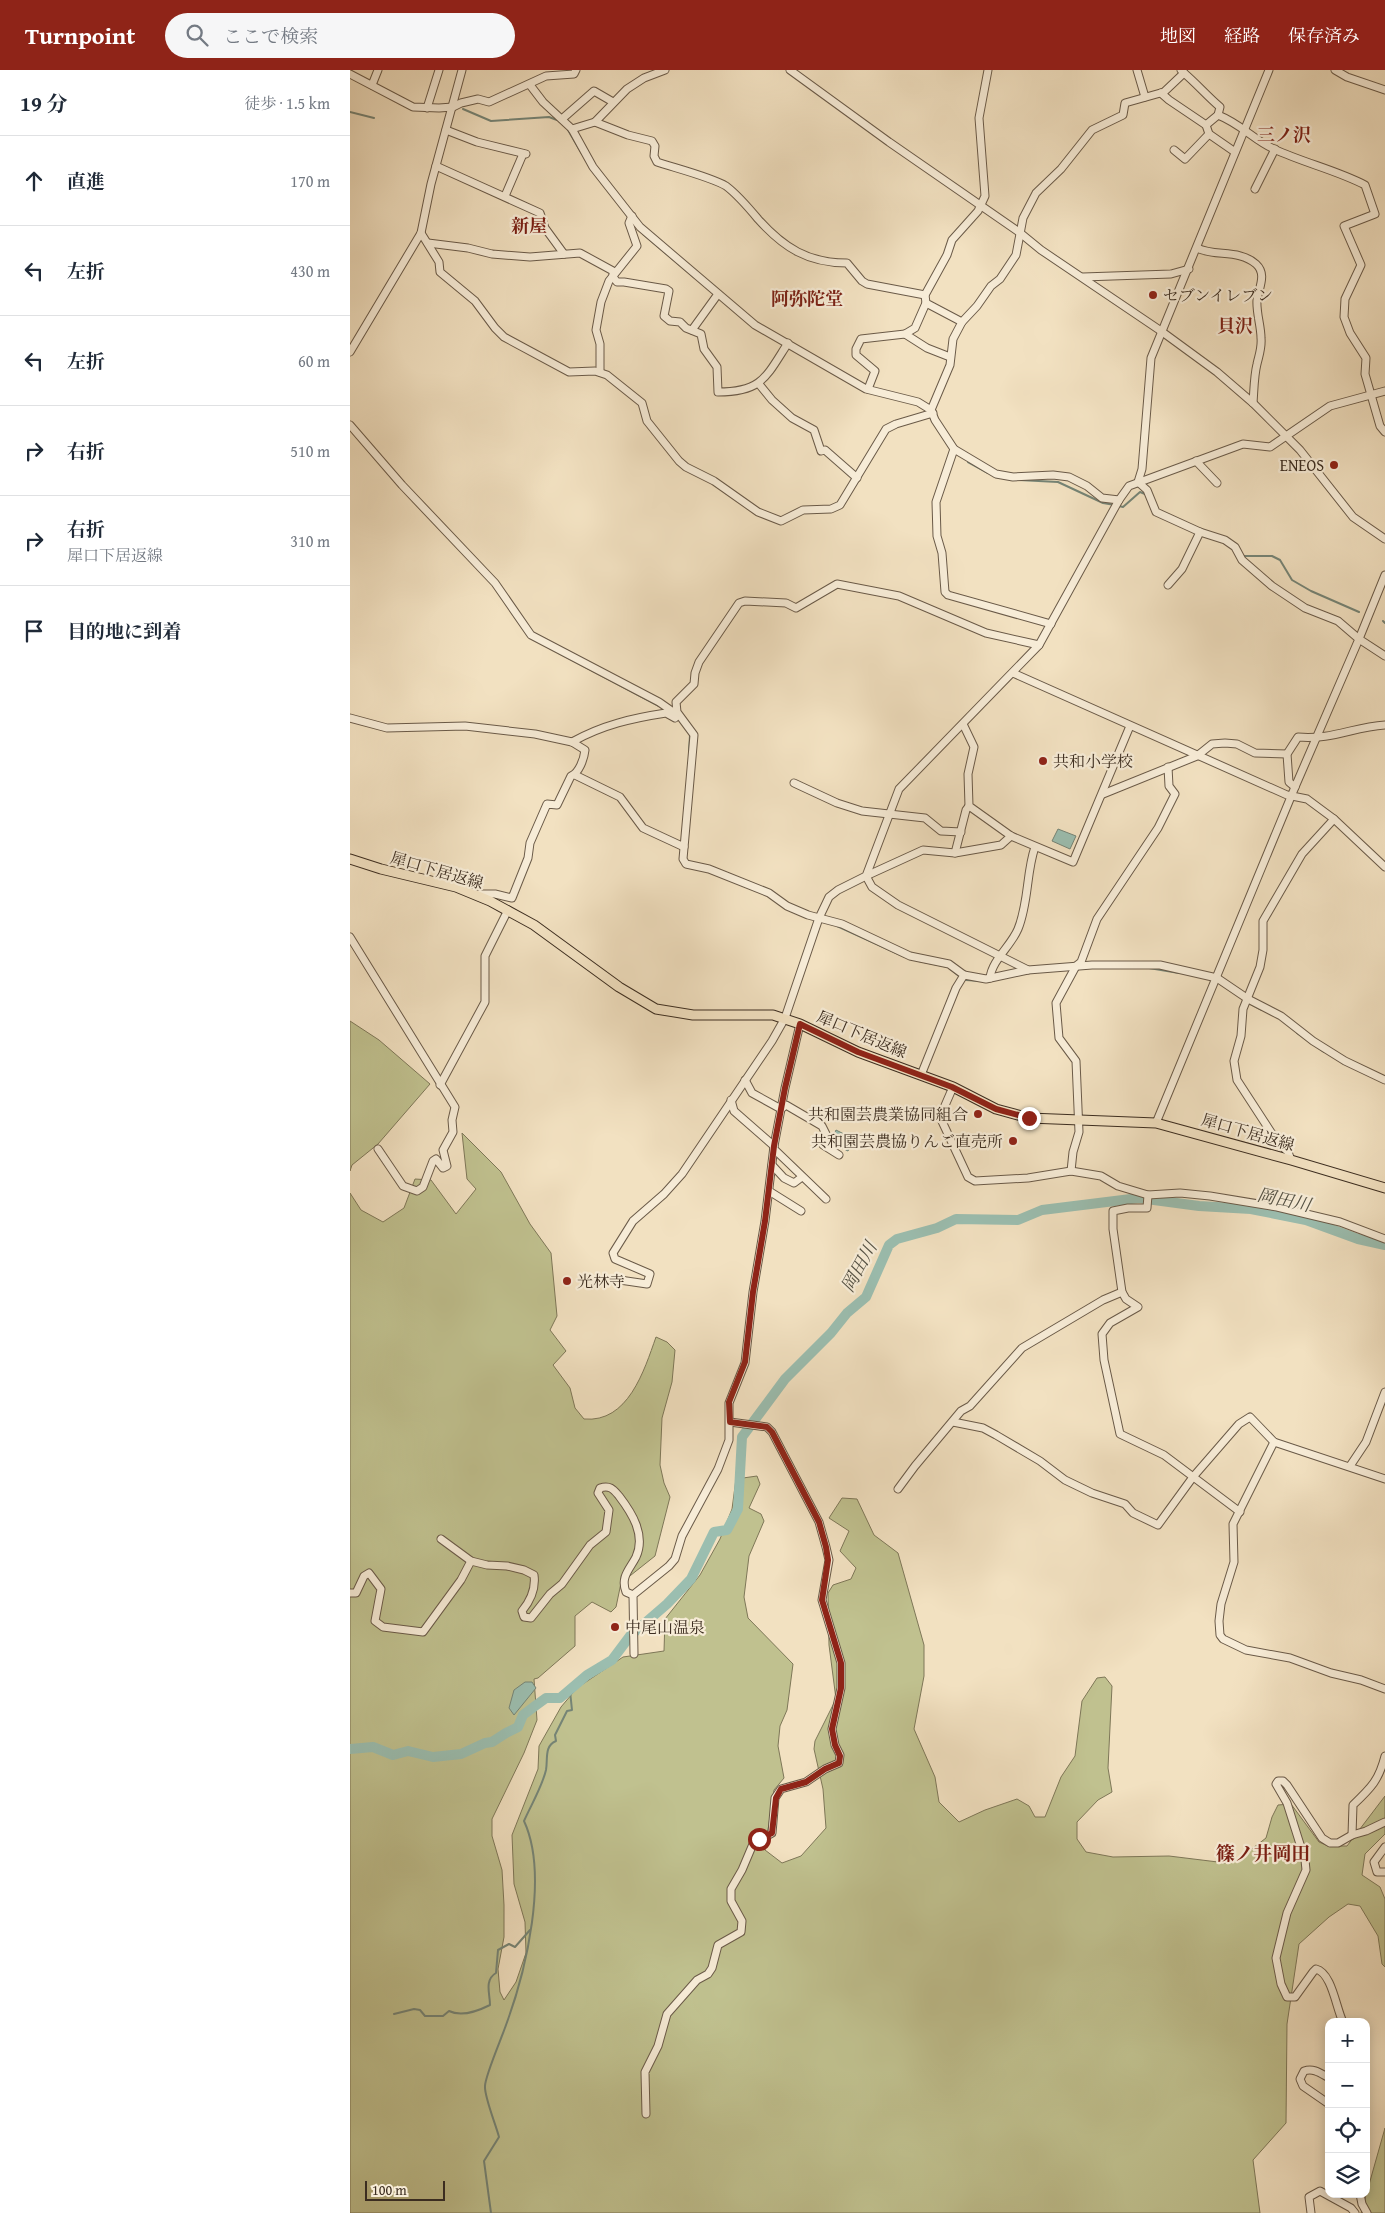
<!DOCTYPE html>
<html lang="ja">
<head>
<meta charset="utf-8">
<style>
  :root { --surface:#fff; --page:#f6f6f7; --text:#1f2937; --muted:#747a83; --line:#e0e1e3; --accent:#8f2418 }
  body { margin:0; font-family:"Gentium Book Plus","Noto Serif JP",serif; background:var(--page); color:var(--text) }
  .controls { position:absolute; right:15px; bottom:15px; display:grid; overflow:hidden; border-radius:10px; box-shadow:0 2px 12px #0003 }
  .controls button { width:45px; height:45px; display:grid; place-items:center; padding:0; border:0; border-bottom:1px solid var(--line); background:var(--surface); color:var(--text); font:25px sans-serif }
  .scale { position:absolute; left:15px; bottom:12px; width:80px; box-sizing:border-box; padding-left:5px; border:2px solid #3c2d20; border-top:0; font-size:14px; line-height:18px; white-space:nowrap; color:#3c2d20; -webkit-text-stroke:4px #f7ecd7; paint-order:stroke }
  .stop { position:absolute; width:15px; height:15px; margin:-11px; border:4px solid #8f2418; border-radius:50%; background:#fff }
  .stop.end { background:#8f2418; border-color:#fff; box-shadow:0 1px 5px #0008 }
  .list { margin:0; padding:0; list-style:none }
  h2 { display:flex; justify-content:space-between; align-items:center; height:65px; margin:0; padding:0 20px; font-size:21px }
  h2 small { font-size:16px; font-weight:400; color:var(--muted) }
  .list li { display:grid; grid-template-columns:32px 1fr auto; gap:15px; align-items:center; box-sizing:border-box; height:90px; padding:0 20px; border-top:1px solid var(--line) }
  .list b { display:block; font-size:19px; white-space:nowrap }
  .list p { margin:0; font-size:16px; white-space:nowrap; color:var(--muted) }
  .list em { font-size:16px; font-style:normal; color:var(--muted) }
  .icon { flex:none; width:28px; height:28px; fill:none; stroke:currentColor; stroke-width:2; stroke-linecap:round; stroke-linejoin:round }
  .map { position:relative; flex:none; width:1035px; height:2143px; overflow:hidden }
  header { display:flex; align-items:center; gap:30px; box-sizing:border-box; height:70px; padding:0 25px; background:var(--accent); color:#fff }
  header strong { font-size:24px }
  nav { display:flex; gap:28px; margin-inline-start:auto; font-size:18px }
  .search { width:350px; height:45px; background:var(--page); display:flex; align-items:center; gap:12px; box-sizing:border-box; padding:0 18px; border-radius:28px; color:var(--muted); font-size:19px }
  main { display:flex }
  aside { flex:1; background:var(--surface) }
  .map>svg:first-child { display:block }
  .green { fill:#c0c18f; stroke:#7e7758 }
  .water { fill:#9bbeb0; stroke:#758476 }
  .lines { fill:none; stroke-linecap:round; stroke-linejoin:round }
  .stream { stroke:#758476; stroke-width:2 }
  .river { stroke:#9bbeb0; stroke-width:10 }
  .minor-casing { stroke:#6a5a48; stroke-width:9 }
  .major-casing { stroke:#3c2d20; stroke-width:11 }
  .minor { stroke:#f7ecd7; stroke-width:7 }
  .major { stroke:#f2e1c1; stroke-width:9 }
  .route { stroke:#8f2418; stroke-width:6 }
  .poi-dot { fill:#8f2418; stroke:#f7ecd7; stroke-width:2 }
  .labels { text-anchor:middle; stroke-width:4.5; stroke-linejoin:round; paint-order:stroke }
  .poi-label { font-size:16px; fill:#3c2d20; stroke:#f7ecd7; text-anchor:start }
  .street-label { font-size:16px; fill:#3c2d20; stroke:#f7ecd7 }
  .neighbourhood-label { font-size:18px; font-weight:bold; fill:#7a1f14; stroke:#f7ecd7 }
  .water-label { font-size:18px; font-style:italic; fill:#545144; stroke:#f7ecd7 }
  .quarter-label { font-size:19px; font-weight:bold; fill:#7a1f14; stroke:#f7ecd7 }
</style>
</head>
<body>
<header>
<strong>Turnpoint</strong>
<div class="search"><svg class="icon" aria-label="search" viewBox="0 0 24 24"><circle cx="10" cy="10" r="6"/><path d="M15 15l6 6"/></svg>ここで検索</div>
<nav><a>地図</a><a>経路</a><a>保存済み</a></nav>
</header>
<main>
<aside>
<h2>19 分<small>徒歩 · 1.5 km</small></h2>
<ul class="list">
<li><svg class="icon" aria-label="ahead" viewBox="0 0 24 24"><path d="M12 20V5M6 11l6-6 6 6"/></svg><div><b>直進</b></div><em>170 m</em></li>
<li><svg class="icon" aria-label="left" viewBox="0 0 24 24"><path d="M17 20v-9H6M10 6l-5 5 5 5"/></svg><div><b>左折</b></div><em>430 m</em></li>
<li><svg class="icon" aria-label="left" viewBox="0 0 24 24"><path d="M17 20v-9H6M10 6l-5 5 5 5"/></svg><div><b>左折</b></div><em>60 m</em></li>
<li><svg class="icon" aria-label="right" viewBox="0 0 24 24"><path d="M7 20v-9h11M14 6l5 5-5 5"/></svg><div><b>右折</b></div><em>510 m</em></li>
<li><svg class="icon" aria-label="right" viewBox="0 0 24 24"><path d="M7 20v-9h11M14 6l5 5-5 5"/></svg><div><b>右折</b><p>犀口下居返線</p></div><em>310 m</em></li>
<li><svg class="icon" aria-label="arrive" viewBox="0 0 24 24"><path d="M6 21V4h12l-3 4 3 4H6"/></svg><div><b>目的地に到着</b></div></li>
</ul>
</aside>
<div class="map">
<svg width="1035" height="2143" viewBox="0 0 1035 2143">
  <rect width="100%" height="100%" fill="#f2e1c1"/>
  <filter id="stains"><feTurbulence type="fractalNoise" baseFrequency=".004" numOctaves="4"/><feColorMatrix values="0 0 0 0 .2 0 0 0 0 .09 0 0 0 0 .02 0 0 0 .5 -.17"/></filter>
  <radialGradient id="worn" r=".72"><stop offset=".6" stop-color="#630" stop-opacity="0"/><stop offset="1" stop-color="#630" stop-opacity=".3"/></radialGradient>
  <!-- green -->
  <g class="green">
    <polygon points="0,951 29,970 80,1014 28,1074 2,1095 0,1101"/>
    <path d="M112,1063L151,1102L180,1154L201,1183L207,1246L200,1260L216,1281L203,1295L220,1318L225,1338L234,1349C278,1353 294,1301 306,1267L317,1272L325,1280L322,1312L312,1348L310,1395L314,1413L320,1427L305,1486L271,1513L266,1537L261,1542L242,1532L225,1546V1576L188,1608L184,1609L187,1650L174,1683L142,1749V1766L152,1800L154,1835V1867L148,1899L150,1922L154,1930L166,1912L176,1883L175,1852L164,1814L162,1765L188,1699L189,1676L211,1637L227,1618L273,1587L314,1581L315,1549L350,1505L370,1469L382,1439L386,1409L407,1406L410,1414L399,1438L411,1444L414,1451L399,1486L394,1527L398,1548L443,1594L437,1640L430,1656L428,1676L434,1708L424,1720L415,1780L432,1793L451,1786L476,1758L473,1719L464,1679L465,1671L486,1629L479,1575L478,1523L483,1515L501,1509L506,1498L490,1481L499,1461L479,1448L492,1428L507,1429L524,1465L548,1483L574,1575V1606L564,1659L585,1707L589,1732L609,1752L635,1740L667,1729L679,1736L685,1747H695L711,1707L725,1686L732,1631L747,1608L755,1607L762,1616L758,1698L762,1722L748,1730L727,1752V1769L736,1782L763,1787L819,1786L876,1793L890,1788L916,1768L922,1747L928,1735L941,1734L969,1772L978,1776H997L1035,1726V1764L1015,1784L1012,1805L1030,1817L1035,1829V1897L1032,1894L1028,1866L1010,1836L998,1834L979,1847L949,1874L937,1954L936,2053L903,2090L910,2143H0V1123L11,1140L33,1152L54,1138L65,1109L81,1110L106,1144L126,1119L117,1109Z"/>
    <polygon points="1035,2058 1035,2143 1011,2143"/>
  </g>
  <!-- water -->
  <g class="water">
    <polygon points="708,759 726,766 720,779 702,771"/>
    <polygon points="486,1060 504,1069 498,1081 480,1073"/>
    <polygon points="175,1612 182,1612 186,1618 164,1645 159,1638 164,1620"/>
  </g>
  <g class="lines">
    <!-- stream -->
    <g class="stream">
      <polyline points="113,39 141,51 199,47 207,50"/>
      <polyline points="0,42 24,48"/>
      <polyline points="218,60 232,84"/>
      <polyline points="293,164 345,208"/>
      <polyline points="618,392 638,403"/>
      <polyline points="669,410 708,412 753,433 765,435"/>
      <polyline points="769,436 773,437 790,422 795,424"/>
      <polyline points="891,486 922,486 930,490 942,510 961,521 1009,542"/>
      <polyline points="164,546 177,564"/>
      <polyline points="1033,551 1035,553"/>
      <polyline points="209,583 309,636"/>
      <polyline points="339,683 340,665"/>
      <polyline points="487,856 555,887"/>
      <polyline points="569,891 598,897 609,906"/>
      <polyline points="799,898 829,903"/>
      <polyline points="616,910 631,911"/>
      <polyline points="899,933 912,940"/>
      <polyline points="947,963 974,982"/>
      <path d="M44,1944L64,1939L70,1940L75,1946H93L99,1941C111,1947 128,1941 140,1935C140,1924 134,1910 146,1903L148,1880L159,1874L165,1877L180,1860"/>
      <path d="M141,2143L134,2091L149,2067C146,2055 134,2026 135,2016C135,2006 152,1967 156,1955C176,1901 199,1805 174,1751C181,1735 192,1717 196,1700C198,1689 194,1676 206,1671L205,1665L217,1641L222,1640L220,1621"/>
    </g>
    <!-- river -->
    <polyline class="river" points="0,1679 23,1677 43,1685 58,1681 83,1687 111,1684 135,1673 142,1672 156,1663 168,1657 173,1645 185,1636 196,1628 210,1628 237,1605 262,1590 280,1566 317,1534 341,1509 364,1462 377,1460 388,1439 392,1367 435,1309 481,1263 497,1243 516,1227 539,1175 547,1169 587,1158 606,1149 668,1150 692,1140 789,1128 849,1136 901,1139 956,1150 1008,1169 1035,1175"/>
    <defs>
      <g id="minor">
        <polyline points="440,0 539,72 669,162 691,180 811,261 867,302 903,333 950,380 1003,447 1035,469"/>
        <polyline points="787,0 795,27"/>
        <polyline points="985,0 997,7 1035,20"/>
        <path d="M834,3C847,14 857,26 870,37L868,45L856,55"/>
        <polyline points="0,4 63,37 89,38 103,37 111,33 128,29 139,32 196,6 224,4 226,0"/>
        <polyline points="22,15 28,0"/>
        <polyline points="180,15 193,32 222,59 243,97 290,157 405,255 516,319 568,332 581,340 585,350 604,379 646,404 663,407 703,405 719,407 737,416 752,428 769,430"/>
        <polyline points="811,23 819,30 856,55 859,64 885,82"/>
        <polyline points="77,38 89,0"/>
        <path d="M868,45C891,54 904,70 924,79C954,93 986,100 1015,115L1025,144L994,156L1011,195L995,229L994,247L1000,263L1016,288L1015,304L1030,356L1035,362"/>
        <polyline points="212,49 244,21 263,32"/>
        <path d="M245,52L278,65L302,71L305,76L304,86L307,92C325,98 361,107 376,116C388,125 398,137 408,149C434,178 458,193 497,193L512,211L517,214L575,225"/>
        <polyline points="222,59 245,52 277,19 294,8 315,0"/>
        <polyline points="96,60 127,72 176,84"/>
        <polyline points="824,80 835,89 859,64"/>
        <polyline points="86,96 190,143 195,158 214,184"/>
        <polyline points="905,119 925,79"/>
        <polyline points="155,126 173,84"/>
        <polyline points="71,163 89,192 90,202 125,231 145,258 154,267 219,302 245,301 257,305 292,333 297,351 329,391 336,397 364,411 408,442 431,451 453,440 481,439 490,435 536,359 546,354 583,343"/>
        <path d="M78,173L118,178L142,184L180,187L230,183L263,201V207L267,212H274L316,219L319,221L314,246L320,251L330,252L336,258L351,264L354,279L367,297L368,322C412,322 416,307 438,273"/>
        <path d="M847,178C865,187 889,179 906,194C917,204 909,217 907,230C906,242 911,256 911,268C912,278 909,285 907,294C904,306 904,320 903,333"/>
        <polyline points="733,207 821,204 839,199"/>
        <polyline points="576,233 565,258 555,264 577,278 600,287"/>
        <polyline points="612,252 576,233 575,225 597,185 602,170 628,141 635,126 629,48 638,0"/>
        <polyline points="342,260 368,224"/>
        <polyline points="0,282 71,163 81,114 112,0"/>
        <polyline points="250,302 250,274 246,260 251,232 259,211 287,176 279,153 282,146"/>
        <polyline points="409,314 422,330 442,348 464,360 471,381 475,380 507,408"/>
        <polyline points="518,319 525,301 506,285 506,279 511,269 555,264"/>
        <polyline points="581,340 600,295 603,269 612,252 627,236 641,216 650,209 666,185 673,148 686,123 711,99 742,60 773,45 775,33 814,22 834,3 831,0"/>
        <polyline points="0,355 52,415 145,513 181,565 309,632 329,646"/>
        <polyline points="604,379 586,432 587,466 592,483 595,522 598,525 701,554"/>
        <polyline points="846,391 867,413"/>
        <polyline points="1035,505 1009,569 1035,586"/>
        <polyline points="818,515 832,499 850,462"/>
        <polyline points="663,603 937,725 957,729 984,749 1035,797"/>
        <path d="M0,648L37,658L115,656L185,664L222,672L235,680C234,689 229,703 221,706L207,735L197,734L180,773L178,788L162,828L145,824H125"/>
        <polyline points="613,654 624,677 618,704 619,736 661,766 723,792 780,656"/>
        <path d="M222,672C252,655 283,648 316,643L325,648"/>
        <polyline points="225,705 270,727 293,758 334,777"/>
        <polyline points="444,713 487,733 512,741 575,748 591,761 611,762"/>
        <path d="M945,717L939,712L937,684L948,667C982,670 1003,657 1035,655"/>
        <polyline points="753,724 847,686 862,674 875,673 887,674 905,683 937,684"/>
        <polyline points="661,766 651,775 605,783 573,780 516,806 522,817 548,835 678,900 742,895 810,895 867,908 898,929 931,946 963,971 995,991 1035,1010"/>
        <polyline points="605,783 616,740 619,736"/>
        <polyline points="0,867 105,1037 102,1050 103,1062 93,1080 97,1096 93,1098 86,1089 83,1091 73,1117 67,1121 53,1116 28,1079"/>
        <polyline points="614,905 636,909 678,900"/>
        <path d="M640,908C642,890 661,876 668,859C679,832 676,803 685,777"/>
        <polyline points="571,1005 606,918 614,905 599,894 560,886 492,854 458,845 437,836 419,823 359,799 336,794 333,789 344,665 327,642 326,632 344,614 345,603 349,592 389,533 395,531 436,533 446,538 487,514 549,526 636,563 689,575"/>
        <polyline points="395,1010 402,1023 431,1039 436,1035 472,1056 476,1064 473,1075 489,1085"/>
        <polyline points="90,1015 135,932 135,886 158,840"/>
        <polyline points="603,1017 590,1047 618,1107 625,1111 678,1108 721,1101 751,1106 768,1116 798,1125 830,1123 860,1126 927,1137 990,1152 1035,1169"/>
        <polyline points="381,1030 384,1041 424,1076"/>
        <polyline points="806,1053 945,717 1009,569 988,551 955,538 922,516 892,490 885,477 875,470 850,462 806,442 797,420 788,412 792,399 801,288 919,0"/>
        <polyline points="424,1079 476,1129"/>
        <polyline points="941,1090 938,1082 928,1073 887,1010 884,991 891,966 893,939 910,897 913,880 913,851 952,784 984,749"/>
        <polyline points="422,1095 434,1108 444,1113 452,1107"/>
        <polyline points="721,1101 723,1082 729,1062 726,991 709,968 706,933 726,896 731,892 747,849 808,758 825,724 819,716 818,697"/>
        <polyline points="419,1121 451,1141"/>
        <polyline points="798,1125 797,1138 778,1138 763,1141 763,1159 772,1222 776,1229 788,1237 760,1253 752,1264 754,1290 770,1364 814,1385 890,1442"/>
        <polyline points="263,1209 297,1214 300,1204 265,1189 263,1183 283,1151 314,1124 332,1104 422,971 435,948 469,848 479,827 488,820 516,806 549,719 689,575 769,430 779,416 893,374 920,377 980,336 1035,321"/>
        <polyline points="603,1352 633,1358 646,1365 690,1391 715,1410 742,1423 775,1434 783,1443 808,1455 843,1407 889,1354 900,1347 924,1372 1035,1409"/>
        <polyline points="924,1372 883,1454 884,1492 871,1534 869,1551 870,1565 873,1569 896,1580 940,1588 981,1603 1011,1610 1035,1619"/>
        <polyline points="1000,1396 1016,1372 1035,1322"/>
        <polyline points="548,1419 565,1396 611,1341 620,1336 672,1278 753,1230 772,1222"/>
        <path d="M91,1469L121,1491L137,1495L157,1496L174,1500L184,1505C186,1519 181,1530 172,1541L174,1547L181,1548L200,1524L212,1514L240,1475L256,1462L259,1440L248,1423L250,1418C260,1415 263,1419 269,1426C282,1443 296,1465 286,1487C280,1499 270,1507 276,1522L283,1525"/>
        <polyline points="0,1523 6,1523 14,1506 19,1503 31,1519 25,1551 33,1557 73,1562 111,1510 121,1491"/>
        <polyline points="284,1584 283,1525 319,1496 325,1489 332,1466 368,1399 379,1370 379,1333 395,1293 403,1222 415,1151 424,1076 435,1018 450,954"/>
        <path d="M1002,1765L1003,1735C1021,1718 1029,1710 1035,1686"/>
        <polyline points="1035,1777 1024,1792 1027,1802 1035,1802"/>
        <path d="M993,1952C986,1938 982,1903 966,1899L963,1902L945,1927H937L931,1914L926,1888L937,1843L956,1800L955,1790L937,1733L926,1714L928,1711H933L937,1715L972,1768L980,1773H988L1002,1765L1016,1761L1035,1752"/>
        <path d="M979,2008C970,2003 964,1998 954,2001L950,2009L953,2016L979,2034"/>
        <polyline points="296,2044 295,2002 308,1976 317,1944 347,1910 358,1904 362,1898 368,1875 391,1862 392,1851 381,1831 381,1819 392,1800 403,1774 422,1763 425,1728 431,1719 456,1712 475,1699 489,1693 490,1685 485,1675 482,1659 491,1618 491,1593 472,1530 479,1490 476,1477 469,1452 422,1362 417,1357 380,1352"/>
        <polyline points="1010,2124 1012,2134 1017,2143"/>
        <polyline points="961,2143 959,2127 970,2121 1001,2138 1005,2143"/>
      </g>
      <polyline id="major" points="0,789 31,799 106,817 140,831 184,855 269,917 306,939 343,945 423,945 450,954 508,982 603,1017 646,1039 679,1048 806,1053 941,1090 1035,1118"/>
    </defs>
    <!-- minor casing -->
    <use href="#minor" class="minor-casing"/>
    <!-- major casing -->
    <use href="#major" class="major-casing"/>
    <!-- minor -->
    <use href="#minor" class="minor"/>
    <!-- major -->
    <use href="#major" class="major"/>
  </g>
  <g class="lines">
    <!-- route -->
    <polyline class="route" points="409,1769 422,1763 426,1728 431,1719 456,1712 475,1699 489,1693 490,1686 485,1675 482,1659 491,1618 491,1593 472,1530 478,1490 476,1477 469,1452 422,1362 417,1357 380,1352 379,1332 395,1292 403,1222 415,1151 424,1076 435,1018 450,954 508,982 602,1017 646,1039 679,1048"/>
  </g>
  <!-- markers -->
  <g class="poi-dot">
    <circle cx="803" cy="225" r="5"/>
    <circle cx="984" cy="395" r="5"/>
    <circle cx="693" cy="691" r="5"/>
    <circle cx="628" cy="1044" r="5"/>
    <circle cx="663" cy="1071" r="5"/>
    <circle cx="217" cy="1211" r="5"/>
    <circle cx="265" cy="1557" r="5"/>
  </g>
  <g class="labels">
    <!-- poi labels -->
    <g class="poi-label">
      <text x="813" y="231">セブンイレブン</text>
      <text x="974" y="401" text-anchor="end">ENEOS</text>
      <text x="703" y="697">共和小学校</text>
      <text x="618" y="1050" text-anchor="end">共和園芸農業協同組合</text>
      <text x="653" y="1077" text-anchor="end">共和園芸農協りんご直売所</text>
      <text x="227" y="1217">光林寺</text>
      <text x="275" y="1563">中尾山温泉</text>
    </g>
    <!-- street labels -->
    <g class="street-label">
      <text transform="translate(87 800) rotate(16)" y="6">犀口下居返線</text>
      <text transform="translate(512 964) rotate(23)" y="6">犀口下居返線</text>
      <text transform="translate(898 1062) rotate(16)" y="6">犀口下居返線</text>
    </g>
    <!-- neighbourhood labels -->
    <g class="neighbourhood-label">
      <text x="934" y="71">三ノ沢</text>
      <text x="179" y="162">新屋</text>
      <text x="457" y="235">阿弥陀堂</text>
      <text x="885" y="262">貝沢</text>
    </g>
    <!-- water labels -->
    <g class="water-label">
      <text transform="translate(934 1130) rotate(12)" y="6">岡田川</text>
      <text transform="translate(509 1197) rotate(-61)" y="6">岡田川</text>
    </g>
    <!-- quarter labels -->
    <g class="quarter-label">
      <text x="913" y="1790">篠ノ井岡田</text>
    </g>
  </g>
  <rect width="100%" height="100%" filter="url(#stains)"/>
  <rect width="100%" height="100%" fill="url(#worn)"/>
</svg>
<div class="controls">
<button>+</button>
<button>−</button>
<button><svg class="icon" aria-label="locate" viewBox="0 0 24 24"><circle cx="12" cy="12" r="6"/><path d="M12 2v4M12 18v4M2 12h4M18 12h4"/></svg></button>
<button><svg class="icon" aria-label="layers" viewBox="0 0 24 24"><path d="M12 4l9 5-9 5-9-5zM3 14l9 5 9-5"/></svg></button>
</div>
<div class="scale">100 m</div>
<div class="stop" style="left:409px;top:1769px"></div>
<div class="stop end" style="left:679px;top:1048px"></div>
</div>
</main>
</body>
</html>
